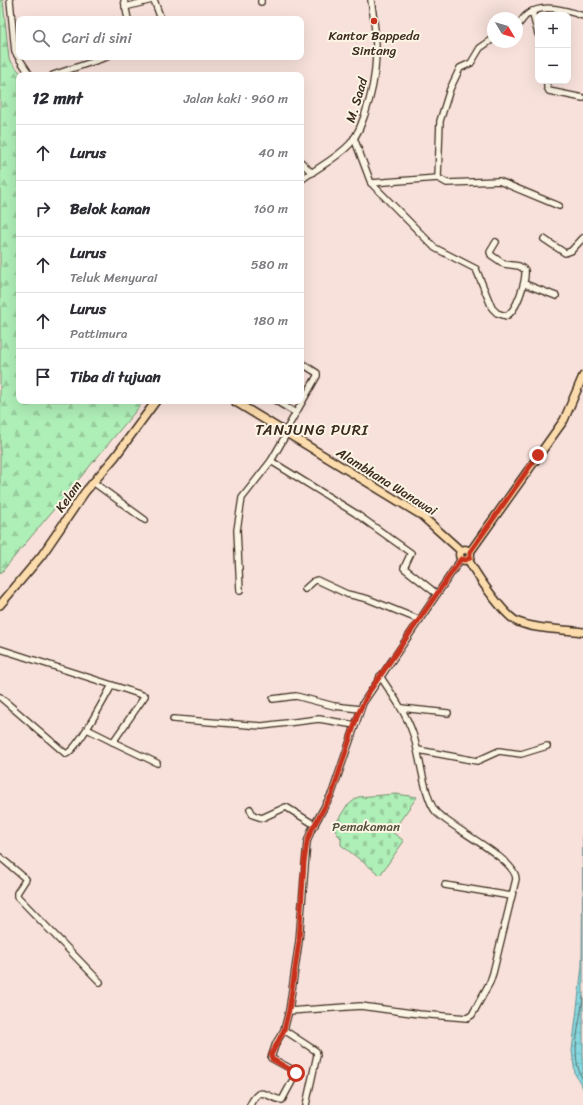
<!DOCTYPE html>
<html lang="id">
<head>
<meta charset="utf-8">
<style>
  :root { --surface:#fff; --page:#f2f2f3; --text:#2b2b33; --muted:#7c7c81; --line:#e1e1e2 }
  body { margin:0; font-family:Sriracha,sans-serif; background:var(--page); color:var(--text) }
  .controls { position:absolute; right:12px; top:12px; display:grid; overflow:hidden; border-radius:8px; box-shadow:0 4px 16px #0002 }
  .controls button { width:36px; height:36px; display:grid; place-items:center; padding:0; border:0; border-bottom:1px solid var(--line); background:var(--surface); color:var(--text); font:20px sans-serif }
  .compass { position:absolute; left:487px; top:12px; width:36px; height:36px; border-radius:50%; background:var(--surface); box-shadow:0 4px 16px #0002; rotate:128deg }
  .stop { position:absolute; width:12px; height:12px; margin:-9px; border:3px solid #c8321e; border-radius:50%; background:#fff }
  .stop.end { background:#c8321e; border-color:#fff; box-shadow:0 1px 4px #0008 }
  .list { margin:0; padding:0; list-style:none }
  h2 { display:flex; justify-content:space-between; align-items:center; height:52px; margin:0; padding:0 16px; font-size:17px }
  h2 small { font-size:13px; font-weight:400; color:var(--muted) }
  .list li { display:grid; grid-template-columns:26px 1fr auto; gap:12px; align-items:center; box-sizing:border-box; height:56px; padding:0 16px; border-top:1px solid var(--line) }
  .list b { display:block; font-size:15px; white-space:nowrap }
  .list p { margin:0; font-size:13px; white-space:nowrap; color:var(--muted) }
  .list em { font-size:13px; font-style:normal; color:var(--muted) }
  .icon { flex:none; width:22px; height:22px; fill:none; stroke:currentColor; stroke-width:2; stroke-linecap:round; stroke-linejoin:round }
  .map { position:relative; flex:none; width:583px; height:1105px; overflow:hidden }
  .search { position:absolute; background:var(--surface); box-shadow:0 4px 16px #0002; left:16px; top:16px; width:288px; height:44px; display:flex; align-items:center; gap:10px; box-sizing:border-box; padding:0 14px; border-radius:8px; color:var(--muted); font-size:15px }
  .panel { position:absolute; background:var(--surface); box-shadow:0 4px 16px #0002; left:16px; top:72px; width:288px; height:332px; border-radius:8px }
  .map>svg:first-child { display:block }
  .forest { fill:url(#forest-firs); stroke:#748c6a }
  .cemetery { fill:url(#cemetery-stones); stroke:#748c6a }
  .water { fill:url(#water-waves); stroke:#689292 }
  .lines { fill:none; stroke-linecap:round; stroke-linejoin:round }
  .shore { stroke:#596f6b; stroke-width:1 }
  .minor-casing { stroke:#3b2a1e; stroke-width:8 }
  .major-casing { stroke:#3b2a1e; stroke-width:10 }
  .minor { stroke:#fcf5e5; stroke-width:5.5 }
  .major { stroke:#fcdcac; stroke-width:7 }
  .route { stroke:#c8321e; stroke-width:5 }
  .poi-dot { fill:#c8321e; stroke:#fcf5e5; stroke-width:1.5 }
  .labels { text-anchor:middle; stroke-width:4; stroke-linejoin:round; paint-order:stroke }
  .poi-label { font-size:13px; fill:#3b2a1e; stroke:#fcf5e5 }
  .street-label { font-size:13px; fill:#3b2a1e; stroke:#fcf5e5 }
  .park-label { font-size:13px; fill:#52513d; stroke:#fcf5e5 }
  .quarter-label { font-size:15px; letter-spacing:1px; fill:#3b2a1e; stroke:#fcf5e5 }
</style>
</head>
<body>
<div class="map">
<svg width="583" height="1105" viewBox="0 0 583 1105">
  <defs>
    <pattern id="forest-firs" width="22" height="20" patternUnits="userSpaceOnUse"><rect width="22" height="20" fill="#aeeeb7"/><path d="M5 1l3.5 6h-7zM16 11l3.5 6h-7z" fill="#97cc9d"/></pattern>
    <pattern id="cemetery-stones" width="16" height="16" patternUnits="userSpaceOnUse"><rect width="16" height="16" fill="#aeeeb7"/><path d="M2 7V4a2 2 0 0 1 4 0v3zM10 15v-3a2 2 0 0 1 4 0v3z" fill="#97cc9d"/></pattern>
    <pattern id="water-waves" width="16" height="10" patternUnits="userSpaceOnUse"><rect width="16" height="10" fill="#86d7df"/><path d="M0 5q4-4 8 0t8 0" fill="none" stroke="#75b9bf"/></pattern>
  </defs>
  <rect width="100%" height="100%" fill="#f8e1db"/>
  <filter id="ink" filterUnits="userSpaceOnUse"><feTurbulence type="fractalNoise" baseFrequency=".025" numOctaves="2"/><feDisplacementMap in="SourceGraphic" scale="8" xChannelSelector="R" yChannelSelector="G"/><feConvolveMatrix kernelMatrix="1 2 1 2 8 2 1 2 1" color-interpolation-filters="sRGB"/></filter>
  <g filter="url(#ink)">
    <!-- forest -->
    <polygon class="forest" points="0,0 3,0 9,59 22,75 19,75 19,401 144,401 0,574"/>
    <!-- cemetery -->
    <polygon class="cemetery" points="396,794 417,797 392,832 404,841 380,875 341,845 341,838 337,834 334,826 346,807 358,797"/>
    <!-- water -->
    <polygon class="water" points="583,817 583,1088 575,1074 572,1051 582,966"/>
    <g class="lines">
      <!-- shore -->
      <path class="shore" d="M583,997C580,1025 569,1055 583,1080"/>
      <defs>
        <g id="minor">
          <polyline points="10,0 15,52 30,75"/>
          <polyline points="124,0 128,19"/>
          <polyline points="154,0 161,19"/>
          <polyline points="261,0 261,2"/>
          <polyline points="125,7 152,0"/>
          <polyline points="532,11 538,34"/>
          <path d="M517,26C521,23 523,17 528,14C543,3 566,10 583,16"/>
          <polyline points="53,75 107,57"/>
          <polyline points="547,81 547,87 549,91 583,98"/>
          <path d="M354,138L371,183L435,248L476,269L492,308L497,313L506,316C517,311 526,281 525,270L519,266L504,264L491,255L490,252L496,242"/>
          <polyline points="301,162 312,173"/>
          <polyline points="438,178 440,121 450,89 460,68 471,63 480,48 493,39"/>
          <path d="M301,180C317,168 336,159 350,144C358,134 361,125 365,114C379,74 378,41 371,0"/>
          <polyline points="371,183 438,178 447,183 499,181 559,206"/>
          <polyline points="544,239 565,253 571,251 583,238"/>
          <polyline points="525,284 556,296"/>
          <polyline points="276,401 296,413"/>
          <polyline points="285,432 317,376 317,373 301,363"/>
          <polyline points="271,461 355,513 411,553 404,568 437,594"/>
          <polyline points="93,482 145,520"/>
          <polyline points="305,589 314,581 317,580 347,594 368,599 420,620"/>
          <polyline points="240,591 237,530 242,498 271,461 287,433"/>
          <path d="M0,649L112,685C105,698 77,750 66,754L0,697"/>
          <polyline points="112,685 145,696 113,742 157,763"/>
          <polyline points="273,699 296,696 334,706 360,709"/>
          <polyline points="401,708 448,713"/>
          <polyline points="173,719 262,726 319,719 355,725"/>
          <polyline points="87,729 113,742"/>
          <polyline points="418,750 477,761 499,751 521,754 547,746"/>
          <polyline points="250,809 253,815 262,818 286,807 315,825"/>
          <polyline points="0,857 26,879 17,893 17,896 100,982"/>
          <polyline points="445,885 511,896"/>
          <path d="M289,1011L361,1006L419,1014L467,1018L472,1015L490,982L493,973L516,879C516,859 451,828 436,812C424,798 420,754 413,734C406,713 392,694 380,676"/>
          <path d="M250,1105C261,1083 266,1098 282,1100L296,1074L295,1071L271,1058L276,1043L284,1030"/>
          <polyline points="306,1105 317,1055 316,1051 284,1030 289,1011 299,941 307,842 311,831 332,793 363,703 461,559"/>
        </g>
        <g id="major">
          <polyline points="234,401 421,515 461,551"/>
          <circle cx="465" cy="555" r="5.5"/>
          <polyline points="470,552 564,420 583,376"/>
          <path d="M468,559C475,573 504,616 518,622C538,630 563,629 583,632"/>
          <polyline points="0,605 42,555 85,492 115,457 156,401"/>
        </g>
      </defs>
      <!-- minor casing -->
      <use href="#minor" class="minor-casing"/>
      <!-- major casing -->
      <use href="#major" class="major-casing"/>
      <!-- minor -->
      <use href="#minor" class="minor"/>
      <!-- major -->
      <use href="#major" class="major"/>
    </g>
  </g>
  <g class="lines" filter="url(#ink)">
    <!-- route -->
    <polyline class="route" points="296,1073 272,1059 271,1055 284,1030 289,1010 299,941 304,863 307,842 311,831 332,794 358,714 369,692 461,559 465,560 470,558 470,552 538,455"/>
  </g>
  <!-- markers -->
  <circle class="poi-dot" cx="374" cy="21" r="4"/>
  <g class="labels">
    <!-- poi labels -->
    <g class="poi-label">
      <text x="374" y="40">Kantor Bappeda<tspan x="374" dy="15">Sintang</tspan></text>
    </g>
    <!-- street labels -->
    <g class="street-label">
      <text transform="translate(356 100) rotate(-73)" y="5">M. Saad</text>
      <text transform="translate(387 481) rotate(32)" y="5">Alambhana Wanawai</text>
      <text transform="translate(68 496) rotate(-55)" y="5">Kelam</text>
    </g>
    <!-- park labels -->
    <g class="park-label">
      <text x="366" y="831">Pemakaman</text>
    </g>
    <!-- quarter labels -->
    <g class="quarter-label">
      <text x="312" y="435">TANJUNG PURI</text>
    </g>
  </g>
</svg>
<div class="controls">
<button>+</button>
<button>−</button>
</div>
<svg class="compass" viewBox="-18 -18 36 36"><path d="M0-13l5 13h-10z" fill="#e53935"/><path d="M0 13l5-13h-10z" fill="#7c7c81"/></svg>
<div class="stop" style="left:296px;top:1073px"></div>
<div class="stop end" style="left:538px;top:455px"></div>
<div class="search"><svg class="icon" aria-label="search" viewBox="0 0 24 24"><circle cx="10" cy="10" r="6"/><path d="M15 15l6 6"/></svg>Cari di sini</div>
<section class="panel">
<h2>12 mnt<small>Jalan kaki · 960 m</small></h2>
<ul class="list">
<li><svg class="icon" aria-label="ahead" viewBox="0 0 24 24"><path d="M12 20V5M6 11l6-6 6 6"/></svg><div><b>Lurus</b></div><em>40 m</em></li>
<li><svg class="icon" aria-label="right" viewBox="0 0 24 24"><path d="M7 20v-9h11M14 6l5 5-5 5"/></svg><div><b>Belok kanan</b></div><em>160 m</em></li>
<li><svg class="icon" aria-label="ahead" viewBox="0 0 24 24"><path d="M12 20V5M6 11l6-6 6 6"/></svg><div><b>Lurus</b><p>Teluk Menyurai</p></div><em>580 m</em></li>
<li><svg class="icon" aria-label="ahead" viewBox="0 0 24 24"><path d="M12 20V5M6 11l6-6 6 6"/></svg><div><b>Lurus</b><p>Pattimura</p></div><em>180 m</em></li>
<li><svg class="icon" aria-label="arrive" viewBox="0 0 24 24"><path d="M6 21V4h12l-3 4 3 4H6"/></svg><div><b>Tiba di tujuan</b></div></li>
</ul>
</section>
</div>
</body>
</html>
